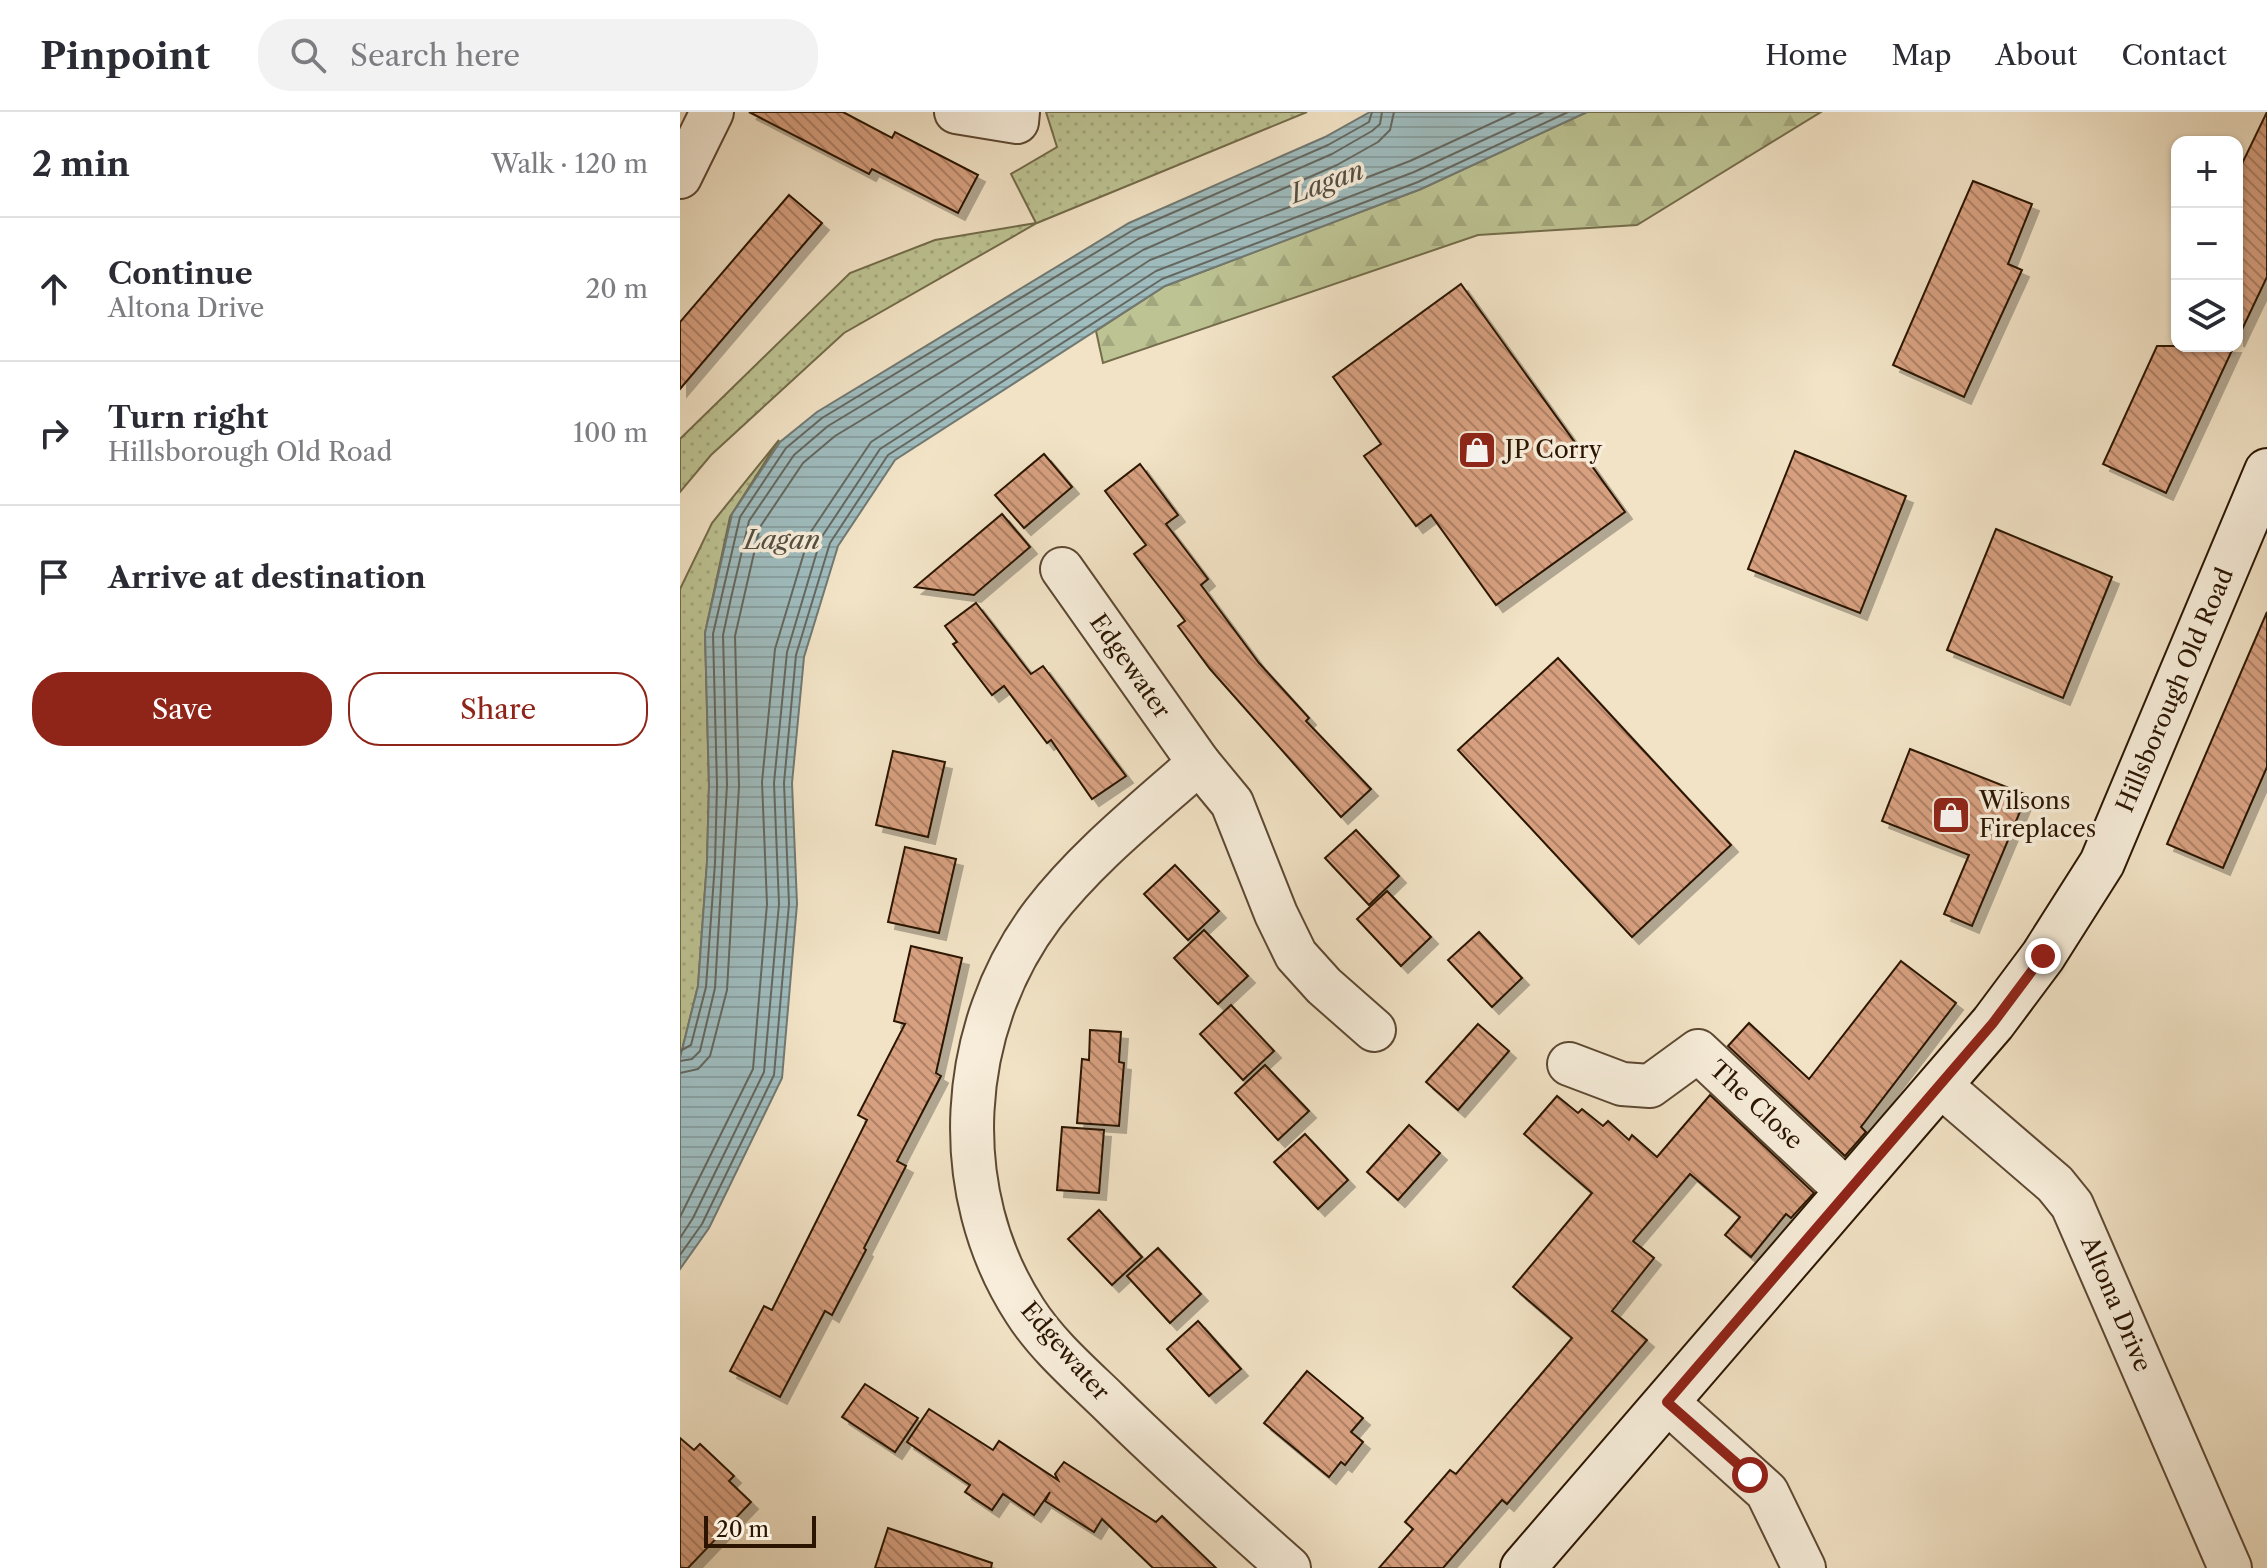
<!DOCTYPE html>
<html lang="en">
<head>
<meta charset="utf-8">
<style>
  :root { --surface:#fff; --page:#f2f2f3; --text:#2b2b33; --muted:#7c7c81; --line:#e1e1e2; --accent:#8f2418 }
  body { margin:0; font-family:"Libre Caslon Text",serif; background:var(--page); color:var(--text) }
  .controls { position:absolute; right:24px; top:24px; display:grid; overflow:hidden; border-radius:16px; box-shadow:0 2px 6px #0004 }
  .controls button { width:72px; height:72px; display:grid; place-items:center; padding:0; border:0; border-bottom:2px solid var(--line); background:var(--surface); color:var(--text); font:40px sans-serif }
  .scale { position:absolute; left:24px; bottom:20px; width:112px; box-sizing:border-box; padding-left:8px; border:4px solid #2b1501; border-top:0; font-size:22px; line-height:28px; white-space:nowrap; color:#2b1501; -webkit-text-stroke:6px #f7edda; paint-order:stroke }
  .stop { position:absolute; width:24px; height:24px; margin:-18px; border:6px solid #8f2418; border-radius:50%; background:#fff }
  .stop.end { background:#8f2418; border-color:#fff; box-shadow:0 2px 8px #0008 }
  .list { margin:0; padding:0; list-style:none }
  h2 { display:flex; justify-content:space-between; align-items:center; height:104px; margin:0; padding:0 32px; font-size:34px }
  h2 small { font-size:26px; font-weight:400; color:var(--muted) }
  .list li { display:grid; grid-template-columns:52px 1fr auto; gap:24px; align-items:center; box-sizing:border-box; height:144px; padding:0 32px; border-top:2px solid var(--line) }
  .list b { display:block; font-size:30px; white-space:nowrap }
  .list p { margin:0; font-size:26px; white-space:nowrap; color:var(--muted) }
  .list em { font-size:26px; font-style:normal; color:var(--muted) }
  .actions { display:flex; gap:16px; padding:24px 32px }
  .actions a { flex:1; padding:18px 0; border:2px solid var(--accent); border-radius:32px; text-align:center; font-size:28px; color:var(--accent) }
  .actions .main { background:var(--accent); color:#fff }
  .icon { flex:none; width:44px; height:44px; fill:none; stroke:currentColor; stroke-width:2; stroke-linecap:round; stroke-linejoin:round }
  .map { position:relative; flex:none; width:1587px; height:1456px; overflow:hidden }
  header { display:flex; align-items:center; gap:48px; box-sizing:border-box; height:112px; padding:0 40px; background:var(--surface); border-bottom:2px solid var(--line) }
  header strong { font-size:38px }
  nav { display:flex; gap:44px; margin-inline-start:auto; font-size:28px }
  .search { width:560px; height:72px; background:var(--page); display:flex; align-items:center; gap:20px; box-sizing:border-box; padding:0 28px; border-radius:32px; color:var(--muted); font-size:30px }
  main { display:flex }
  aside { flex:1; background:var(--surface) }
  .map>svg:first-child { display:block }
  .grass { fill:url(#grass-dots); stroke:#746c4a; stroke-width:2 }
  .forest { fill:url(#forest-firs); stroke:#746c4a; stroke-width:2 }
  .water { fill:url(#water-rules); stroke:#717972; stroke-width:2 }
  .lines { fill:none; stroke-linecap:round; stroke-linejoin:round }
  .shore { stroke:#656860; stroke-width:2 }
  .building { fill:url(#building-back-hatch); stroke:#2b1501; stroke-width:2; filter:url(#shadow) }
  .street-casing { stroke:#5d4832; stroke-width:46 }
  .secondary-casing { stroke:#2b1501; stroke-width:48 }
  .street { stroke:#f7edda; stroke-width:42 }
  .secondary { stroke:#f7edda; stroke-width:44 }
  .route { stroke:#8f2418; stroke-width:10 }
  .labels { text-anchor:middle; stroke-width:7; stroke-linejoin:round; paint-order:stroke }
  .poi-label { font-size:24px; fill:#2b1501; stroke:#f7edda; text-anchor:start }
  .street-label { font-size:24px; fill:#2b1501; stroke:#f7edda }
  .water-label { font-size:26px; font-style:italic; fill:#544f43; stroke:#f7edda }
</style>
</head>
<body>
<header>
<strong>Pinpoint</strong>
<div class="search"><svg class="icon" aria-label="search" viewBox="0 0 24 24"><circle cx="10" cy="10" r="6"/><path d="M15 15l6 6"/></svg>Search here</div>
<nav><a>Home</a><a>Map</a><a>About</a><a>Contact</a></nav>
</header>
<main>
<aside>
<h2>2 min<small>Walk · 120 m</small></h2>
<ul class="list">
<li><svg class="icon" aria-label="ahead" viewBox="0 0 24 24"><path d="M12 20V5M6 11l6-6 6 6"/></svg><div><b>Continue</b><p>Altona Drive</p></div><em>20 m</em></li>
<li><svg class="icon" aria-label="right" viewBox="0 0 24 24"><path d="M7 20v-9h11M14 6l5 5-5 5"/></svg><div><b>Turn right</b><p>Hillsborough Old Road</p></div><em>100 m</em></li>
<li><svg class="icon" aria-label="arrive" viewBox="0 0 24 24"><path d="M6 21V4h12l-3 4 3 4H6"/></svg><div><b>Arrive at destination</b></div></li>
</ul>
<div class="actions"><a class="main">Save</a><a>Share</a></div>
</aside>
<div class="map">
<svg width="1587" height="1456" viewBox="0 0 1587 1456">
  <defs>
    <pattern id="grass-dots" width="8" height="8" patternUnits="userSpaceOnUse" patternTransform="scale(2)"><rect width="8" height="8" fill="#bdc393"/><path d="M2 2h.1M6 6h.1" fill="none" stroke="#a3a77d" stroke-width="1.8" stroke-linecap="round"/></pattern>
    <pattern id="forest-firs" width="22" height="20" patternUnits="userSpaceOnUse" patternTransform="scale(2)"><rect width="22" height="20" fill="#bdc393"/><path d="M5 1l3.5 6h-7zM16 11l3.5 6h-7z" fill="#a3a77d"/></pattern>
    <pattern id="water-rules" width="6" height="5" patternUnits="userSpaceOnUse" patternTransform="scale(2)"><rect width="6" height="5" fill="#9fbcbe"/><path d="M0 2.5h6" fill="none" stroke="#89a1a2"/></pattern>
    <pattern id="building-back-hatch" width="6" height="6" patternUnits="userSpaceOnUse" patternTransform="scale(2)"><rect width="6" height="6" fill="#d7a080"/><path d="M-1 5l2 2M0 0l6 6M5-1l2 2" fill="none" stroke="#af8166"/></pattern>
    <filter id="shadow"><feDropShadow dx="7" dy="7" stdDeviation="0" flood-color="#0004"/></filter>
  </defs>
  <rect width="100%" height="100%" fill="#f2e3c6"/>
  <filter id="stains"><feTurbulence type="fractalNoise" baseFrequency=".0025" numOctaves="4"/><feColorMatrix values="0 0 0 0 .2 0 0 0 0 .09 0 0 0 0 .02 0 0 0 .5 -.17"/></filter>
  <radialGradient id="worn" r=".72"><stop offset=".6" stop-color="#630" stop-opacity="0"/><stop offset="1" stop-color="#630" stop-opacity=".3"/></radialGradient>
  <!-- grass -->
  <g class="grass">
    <polygon points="366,0 627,0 357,111 164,221 31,343 0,380 0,327 170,161 255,128 356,111 331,62 377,35"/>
    <polygon points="99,328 50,405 25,521 29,673 27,750 18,874 0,946 0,477 32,411"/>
  </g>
  <!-- forest -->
  <polygon class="forest" points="907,0 1141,0 957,113 798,123 423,251 416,219 485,174 741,77"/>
  <!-- water -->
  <polygon class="water" points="690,0 907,0 741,77 485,174 215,348 158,434 124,545 112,671 117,792 102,966 29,1116 0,1157 0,946 18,874 27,750 29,673 25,521 52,402 100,330 137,300 449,111 645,25"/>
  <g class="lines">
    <!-- shore -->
    <g class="shore">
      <polyline points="0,939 11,933 26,875 35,751 37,673 33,522 60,405 106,336 142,306 453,118 648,33 689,10 692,0"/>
      <polyline points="0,949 12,947 20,939 35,876 47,673 43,523 51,486 69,409 114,343 148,314 458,127 652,42 692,19 700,12 702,0"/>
      <polyline points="0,961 18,957 30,944 47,878 59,674 55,524 80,415 123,351 155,324 463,138 657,53 698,30 710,18 714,0"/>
      <polyline points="0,1105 73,957 87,792 82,670 95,537 130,421 191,330 470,148 730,49 836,0"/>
      <polyline points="0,1126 13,1106 84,960 99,792 94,671 107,540 141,426 200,337 476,159 734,60 864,0"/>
      <polyline points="0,1143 22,1112 94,963 109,792 104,671 116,543 150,431 208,343 482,167 738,70 888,0"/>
    </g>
  </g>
  <!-- building -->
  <g class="building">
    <polygon points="69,0 163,0 212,26 215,20 298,63 278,101 192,57 189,62"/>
    <polygon points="1587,0 1587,165 1557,228 1557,62"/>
    <polygon points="1293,69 1352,92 1328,152 1342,158 1284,285 1213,253"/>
    <polygon points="109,83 142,111 0,277 0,210"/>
    <polygon points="781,172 945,400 816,493 751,403 736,414 684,344 701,332 653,265"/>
    <polygon points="1477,234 1554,234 1486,381 1423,352"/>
    <polygon points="1115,339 1226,384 1180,501 1068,457"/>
    <polygon points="364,342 392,375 344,416 315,383"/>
    <polygon points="460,352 498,403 486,412 528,467 521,473 579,551 629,606 626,609 691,677 661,705 530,557 498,514 505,509 454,442 466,433 425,379"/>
    <polygon points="322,402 350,435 294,483 235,475"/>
    <polygon points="1316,417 1432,465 1383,586 1267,538"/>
    <polygon points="296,491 351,562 363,554 446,664 412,687 371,628 367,631 324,574 312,583 273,532 277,530 265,514"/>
    <polygon points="1587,500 1587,655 1543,756 1487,732"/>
    <polygon points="878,546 1051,733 952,825 778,638"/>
    <polygon points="1230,637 1347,683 1292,814 1264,802 1289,743 1202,709"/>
    <polygon points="213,639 265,650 248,725 196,713"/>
    <polygon points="676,718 719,764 689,793 645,746"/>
    <polygon points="225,735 276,747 259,821 208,810"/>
    <polygon points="495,753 539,799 508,828 464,782"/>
    <polygon points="707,779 751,825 721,854 677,807"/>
    <polygon points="524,818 568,864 538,892 494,846"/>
    <polygon points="799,820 842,866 812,895 768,848"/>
    <polygon points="231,834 282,846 256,961 261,964 217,1049 226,1054 184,1136 186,1138 152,1203 145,1199 100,1285 50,1259 84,1194 92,1198 187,1008 178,1003 225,912 214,909"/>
    <polygon points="1221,849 1276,891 1181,1015 1186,1020 1165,1044 1048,934 1069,911 1129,967"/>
    <polygon points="551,893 594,939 563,968 520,922"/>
    <polygon points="798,912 829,939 778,998 746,970"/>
    <polygon points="410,918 441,920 439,950 444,951 439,1014 397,1011 402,947 409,948"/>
    <polygon points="585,953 629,999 598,1028 555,981"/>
    <polygon points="1030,983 1134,1081 1111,1106 1106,1102 1071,1145 1045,1123 1060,1105 1010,1062 953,1129 974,1146 932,1199 967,1228 827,1392 822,1388 763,1456 699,1456 733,1417 725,1410 770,1358 776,1362 892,1226 833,1175 912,1081 844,1022 877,984 898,1001 902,997 923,1014 928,1009 949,1028 952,1023 977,1045"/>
    <polygon points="729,1013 760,1041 718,1088 687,1060"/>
    <polygon points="382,1015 424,1018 419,1081 377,1078"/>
    <polygon points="625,1022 668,1068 638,1097 594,1050"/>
    <polygon points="419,1098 462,1145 432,1173 388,1127"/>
    <polygon points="478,1136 521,1182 490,1211 447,1164"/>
    <polygon points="518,1209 561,1257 529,1284 487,1237"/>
    <polygon points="627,1259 683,1306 671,1320 683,1330 665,1353 661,1350 649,1365 584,1311"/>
    <polygon points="185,1272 238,1306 215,1340 162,1305"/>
    <polygon points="249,1297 313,1338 319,1329 378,1368 375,1362 384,1350 476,1410 482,1404 536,1456 473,1456 422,1407 414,1420 365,1389 370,1380 354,1403 323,1382 312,1398 285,1380 290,1373 227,1330"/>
    <polygon points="0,1326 14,1338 20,1332 54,1364 49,1369 71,1390 8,1456 0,1456"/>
    <polygon points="208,1416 312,1451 311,1456 195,1456"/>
  </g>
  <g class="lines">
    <defs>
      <g id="street">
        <polyline points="276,0 337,10 338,0"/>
        <polyline points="0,65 32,0"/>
        <polyline points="382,457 519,651 552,691 596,802 616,843 644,874 694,918"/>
        <path d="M519,651C465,699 407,745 363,802C277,916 267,1079 345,1199C366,1232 399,1261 427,1288C486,1346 547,1401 609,1456"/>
        <polyline points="889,952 942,972 970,974 1018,939 1168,1080"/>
        <polyline points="1260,973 1375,1072 1392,1093 1550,1456"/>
        <polyline points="987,1290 1087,1380 1124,1456"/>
      </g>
      <polyline id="secondary" points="843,1456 1313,911 1363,844 1422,751 1587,359"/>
    </defs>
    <!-- street casing -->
    <use href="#street" class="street-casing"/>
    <!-- secondary casing -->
    <use href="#secondary" class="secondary-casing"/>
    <!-- street -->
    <use href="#street" class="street"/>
    <!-- secondary -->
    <use href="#secondary" class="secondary"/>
  </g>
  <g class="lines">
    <!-- route -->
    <polyline class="route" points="1070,1363 987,1290 1313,911 1363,844"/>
  </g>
  <!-- icons -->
  <defs>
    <symbol id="shop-square" viewBox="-11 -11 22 22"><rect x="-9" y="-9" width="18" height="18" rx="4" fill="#8f2418" stroke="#f7edda"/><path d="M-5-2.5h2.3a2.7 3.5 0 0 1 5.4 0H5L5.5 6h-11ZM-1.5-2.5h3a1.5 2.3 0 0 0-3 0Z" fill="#fff"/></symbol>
  </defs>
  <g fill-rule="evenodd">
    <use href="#shop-square" x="775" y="316" width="44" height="44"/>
    <use href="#shop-square" x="1249" y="681" width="44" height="44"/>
  </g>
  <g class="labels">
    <!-- poi labels -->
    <g class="poi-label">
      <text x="825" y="346">JP Corry</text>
      <text x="1299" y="697">Wilsons<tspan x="1299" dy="28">Fireplaces</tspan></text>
    </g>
    <!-- street labels -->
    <g class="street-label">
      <text transform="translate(450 554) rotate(55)" y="8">Edgewater</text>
      <text transform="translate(1495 578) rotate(-67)" y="8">Hillsborough Old Road</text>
      <text transform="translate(1076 993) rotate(43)" y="8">The Close</text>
      <text transform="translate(1436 1192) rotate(67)" y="8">Altona Drive</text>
      <text transform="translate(385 1239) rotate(49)" y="8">Edgewater</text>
    </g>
    <!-- water labels -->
    <g class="water-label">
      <text transform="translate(647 70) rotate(-20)" y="9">Lagan</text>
      <text x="102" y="437">Lagan</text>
    </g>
  </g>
  <rect width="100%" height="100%" filter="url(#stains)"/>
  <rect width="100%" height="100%" fill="url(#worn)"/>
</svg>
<div class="controls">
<button>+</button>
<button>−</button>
<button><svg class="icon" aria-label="layers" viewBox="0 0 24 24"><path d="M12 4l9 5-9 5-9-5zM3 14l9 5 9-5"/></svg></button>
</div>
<div class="scale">20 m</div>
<div class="stop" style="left:1070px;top:1363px"></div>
<div class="stop end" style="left:1363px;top:844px"></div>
</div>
</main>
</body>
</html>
